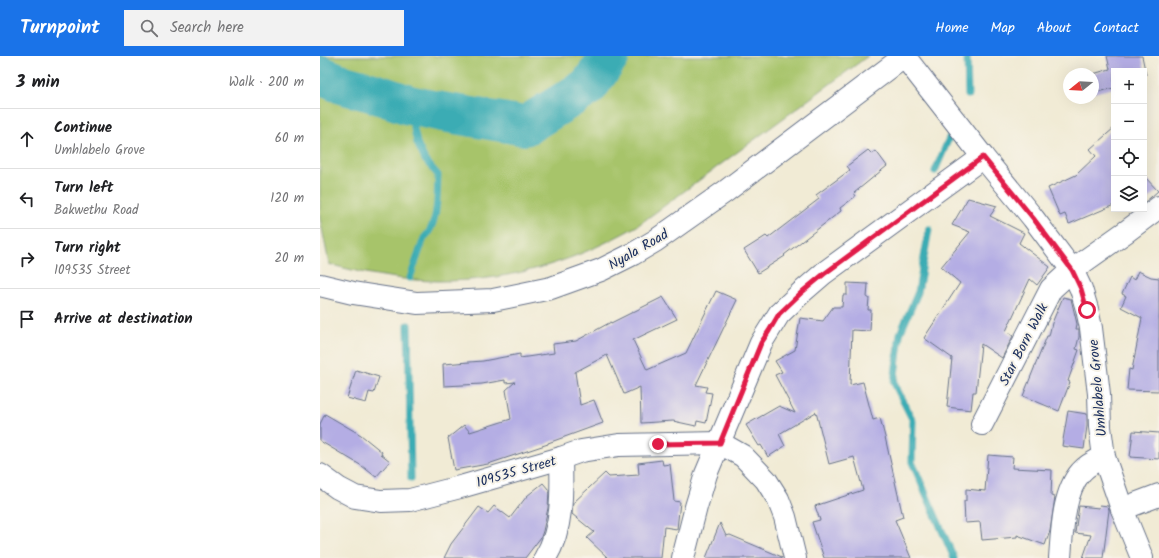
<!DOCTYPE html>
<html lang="en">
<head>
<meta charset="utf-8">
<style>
  :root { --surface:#fff; --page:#f2f2f2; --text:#202124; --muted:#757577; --line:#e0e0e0; --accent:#1a73e8 }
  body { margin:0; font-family:Kalam,sans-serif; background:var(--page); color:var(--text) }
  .controls { position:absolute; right:12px; top:12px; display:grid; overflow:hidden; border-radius:0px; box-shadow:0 4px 16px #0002 }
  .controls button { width:36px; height:36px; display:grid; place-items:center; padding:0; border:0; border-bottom:1px solid var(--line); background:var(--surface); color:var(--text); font:20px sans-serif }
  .compass { position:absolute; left:743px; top:12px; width:36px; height:36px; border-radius:50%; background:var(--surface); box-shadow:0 4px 16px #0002; rotate:252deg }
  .stop { position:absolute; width:12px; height:12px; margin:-9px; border:3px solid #e11d48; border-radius:50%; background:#fff }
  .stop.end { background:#e11d48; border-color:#fff; box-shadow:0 1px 4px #0008 }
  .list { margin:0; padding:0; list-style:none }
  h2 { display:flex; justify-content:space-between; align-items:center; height:52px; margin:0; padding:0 16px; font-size:17px }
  h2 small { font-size:13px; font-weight:400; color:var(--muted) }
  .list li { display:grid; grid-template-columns:26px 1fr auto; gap:12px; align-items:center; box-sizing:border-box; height:60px; padding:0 16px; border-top:1px solid var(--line) }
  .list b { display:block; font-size:15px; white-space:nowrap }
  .list p { margin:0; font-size:13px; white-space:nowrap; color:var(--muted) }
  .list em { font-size:13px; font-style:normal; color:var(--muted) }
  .icon { flex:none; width:22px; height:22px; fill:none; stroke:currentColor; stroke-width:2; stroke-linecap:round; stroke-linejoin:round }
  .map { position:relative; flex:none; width:839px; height:502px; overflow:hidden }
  header { display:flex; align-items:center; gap:24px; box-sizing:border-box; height:56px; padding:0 20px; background:var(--accent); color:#fff }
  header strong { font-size:19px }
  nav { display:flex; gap:22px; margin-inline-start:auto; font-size:14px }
  .search { width:280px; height:36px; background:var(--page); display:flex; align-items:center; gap:10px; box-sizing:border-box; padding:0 14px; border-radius:0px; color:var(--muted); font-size:15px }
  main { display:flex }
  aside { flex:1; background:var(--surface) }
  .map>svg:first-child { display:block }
  .green { fill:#a7c46b; stroke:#617a64 }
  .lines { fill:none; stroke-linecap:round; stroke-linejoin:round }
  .stream { stroke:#3aacb4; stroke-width:7 }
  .river { stroke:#3aacb4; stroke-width:40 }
  .building { fill:#b4ade4 }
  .street-casing { stroke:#667188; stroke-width:24 }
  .secondary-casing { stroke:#667188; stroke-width:24 }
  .street { stroke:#fff; stroke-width:22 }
  .secondary { stroke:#fff; stroke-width:22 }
  .route { stroke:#e11d48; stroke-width:5 }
  .labels { text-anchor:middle; stroke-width:4; stroke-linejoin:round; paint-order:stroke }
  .street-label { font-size:14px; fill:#1b2f5e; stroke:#f7f3e8 }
</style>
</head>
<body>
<header>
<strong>Turnpoint</strong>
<div class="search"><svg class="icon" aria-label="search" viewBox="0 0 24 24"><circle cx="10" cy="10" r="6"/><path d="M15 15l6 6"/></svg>Search here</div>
<nav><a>Home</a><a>Map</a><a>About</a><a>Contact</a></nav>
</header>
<main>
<aside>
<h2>3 min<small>Walk · 200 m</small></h2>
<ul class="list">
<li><svg class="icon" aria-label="ahead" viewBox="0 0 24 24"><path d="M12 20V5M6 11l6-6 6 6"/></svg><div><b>Continue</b><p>Umhlabelo Grove</p></div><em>60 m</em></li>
<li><svg class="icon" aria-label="left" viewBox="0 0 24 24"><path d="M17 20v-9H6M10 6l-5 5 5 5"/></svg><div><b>Turn left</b><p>Bakwethu Road</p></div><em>120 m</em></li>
<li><svg class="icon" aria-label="right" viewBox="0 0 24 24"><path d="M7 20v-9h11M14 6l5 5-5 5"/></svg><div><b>Turn right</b><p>109535 Street</p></div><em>20 m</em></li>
<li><svg class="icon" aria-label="arrive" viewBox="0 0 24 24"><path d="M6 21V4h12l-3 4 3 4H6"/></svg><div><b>Arrive at destination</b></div></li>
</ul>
</aside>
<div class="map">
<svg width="839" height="502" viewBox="0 0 839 502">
  <rect width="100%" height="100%" fill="#f7f3e8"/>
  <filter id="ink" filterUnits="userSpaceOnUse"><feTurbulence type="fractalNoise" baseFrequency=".025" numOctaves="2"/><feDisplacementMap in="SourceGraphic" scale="8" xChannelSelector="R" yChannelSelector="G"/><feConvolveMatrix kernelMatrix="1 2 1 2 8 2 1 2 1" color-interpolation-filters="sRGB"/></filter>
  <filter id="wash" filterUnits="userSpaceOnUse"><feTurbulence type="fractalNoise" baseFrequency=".012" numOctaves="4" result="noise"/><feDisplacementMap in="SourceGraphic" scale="16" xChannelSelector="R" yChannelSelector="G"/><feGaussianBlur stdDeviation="0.9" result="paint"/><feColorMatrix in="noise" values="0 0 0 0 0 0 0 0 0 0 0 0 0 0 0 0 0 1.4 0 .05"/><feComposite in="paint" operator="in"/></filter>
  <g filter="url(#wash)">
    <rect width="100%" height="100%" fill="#f1ebd5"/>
    <!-- green -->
    <path class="green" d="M0,0H548L317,170C299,180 280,190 260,198C201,222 132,231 69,221C49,218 29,214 9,208L0,162Z"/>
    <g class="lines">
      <!-- stream -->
      <g class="stream">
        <polyline points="647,0 648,39"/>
        <path d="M89,49L97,87L105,104L118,119C117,138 119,168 104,182L90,222"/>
        <polyline points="615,115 629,82"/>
        <polyline points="609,173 598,236 580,278 574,327 593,365 592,406 634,502"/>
        <polyline points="88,269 91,422"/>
      </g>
      <!-- river -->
      <polyline class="river" points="0,19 24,29 54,37 89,49 122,56 205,70 268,31 290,0"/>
    </g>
    <g id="blocks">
      <!-- building -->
      <g class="building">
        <polygon points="787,0 822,0 826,19 824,20 824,15 794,15 794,32 773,37 773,18 790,13"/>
        <polygon points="794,72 794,149 749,168 745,158 740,160 728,132 756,119 776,100 770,93"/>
        <polygon points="548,94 552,98 556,95 567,110 534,137 536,140 520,152 521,155 464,199 465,200 438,217 424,194 446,180 448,182 499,143 496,139 530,114 527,110"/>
        <polygon points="824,120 838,135 824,147"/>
        <polygon points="648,142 677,150 670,160 704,177 699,187 730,211 717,229 710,223 686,275 693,280 682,302 661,288 656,336 653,336 651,354 627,351 632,302 604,282 640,227 621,211 650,176 632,169"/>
        <polygon points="818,215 831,221 839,222 839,335 807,334 809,313 812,314 822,262 801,251 806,240 802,238 810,221 814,224"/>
        <polygon points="527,227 548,228 547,242 549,242 548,254 551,254 550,275 532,274 530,329 543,326 553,364 560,362 565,381 583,461 575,464 591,502 504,502 492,466 500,464 495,450 543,434 534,401 509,408 496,356 459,378 465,390 448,401 441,389 439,390 426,369 459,350 475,357 455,319 462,316 455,305 475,294 480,262 503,265 513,251 522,251 523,239 527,239"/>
        <polygon points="396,235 417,244 376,329 387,331 385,336 392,337 386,367 377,365 376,370 353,365 321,367 320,331 304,338 287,299 255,316 260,349 274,344 283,367 228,387 228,388 168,408 134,414 128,382 144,369 150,376 191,363 186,334 195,326 185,327 185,324 162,328 124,330 123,308 163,305 200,298 200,302 234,297 233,288 256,285 291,266 291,267 343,241 357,263 313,284 327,314 366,297"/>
        <polygon points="743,241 751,243 757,268 756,273 759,273 759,281 756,293 759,294 748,325 750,326 739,355 703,340 727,280 729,280 732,267"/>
        <polygon points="36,314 59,321 54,337 49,336 46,347 27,342"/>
        <polygon points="748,355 767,358 767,370 764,393 742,390"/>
        <polygon points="5,358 41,379 62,396 61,398 70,405 56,421 42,410 0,385 0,368"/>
        <polygon points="813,375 839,377 839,403 810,401"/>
        <polygon points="668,399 693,401 692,412 732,414 731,440 735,441 730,475 725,489 697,479 697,481 662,484 660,466 645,467 644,445 646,445 646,433 665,435"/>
        <polygon points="342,404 343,409 350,408 354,445 360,446 357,473 344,471 341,502 288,502 267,482 274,476 252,458 253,447 285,417 289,421 319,419 318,407"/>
        <polygon points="223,427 229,434 228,452 223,475 221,481 205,502 124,502 131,488 159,451 168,457 174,450 190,462 207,440"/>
        <polygon points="780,449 788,450 789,454 783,502 763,502 771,479 755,477 759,450 779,452"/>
        <polygon points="400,467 406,480 410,479 462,501 462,502 386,502"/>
      </g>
    </g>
  </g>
  <g filter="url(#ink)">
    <use href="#blocks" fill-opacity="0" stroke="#667188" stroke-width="1"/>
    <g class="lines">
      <defs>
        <g id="street">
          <polyline points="584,0 663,101 713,162 752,214 761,233 767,253 771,272 779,338 780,371 784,401 802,453 822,502"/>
          <polyline points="662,368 731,233 752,214 807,175 839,151"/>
          <polyline points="0,419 18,432 35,441 61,445 90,444 144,430 241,402 261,395 299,389 400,387 423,400 446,424 458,443 465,461 475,502"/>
          <polyline points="802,453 839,439"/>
          <path d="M225,502C243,473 242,436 241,402"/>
          <polyline points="363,502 376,451 386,418 441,287 459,258 482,236 504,217 663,101"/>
          <path d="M740,502C742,476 743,436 761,416C767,409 775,405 784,401"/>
        </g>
        <polyline id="secondary" points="0,229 33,237 97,247 173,244 231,232 281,214 313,198 335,185 406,135 585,0"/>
      </defs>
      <!-- street casing -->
      <use href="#street" class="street-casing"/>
      <!-- secondary casing -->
      <use href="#secondary" class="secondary-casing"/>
      <!-- street -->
      <use href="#street" class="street"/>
      <!-- secondary -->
      <use href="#secondary" class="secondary"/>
    </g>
  </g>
  <g class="lines" filter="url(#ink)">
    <!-- route -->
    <polyline class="route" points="338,388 400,387 441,287 449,275 459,258 482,236 504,218 663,101 713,162 752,214 761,233 767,254"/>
  </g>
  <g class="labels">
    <!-- street labels -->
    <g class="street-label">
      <text transform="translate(318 193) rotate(-30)" y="5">Nyala Road</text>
      <text transform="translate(703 288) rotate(-63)" y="5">Star Born Walk</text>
      <text transform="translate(777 332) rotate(-95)" y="5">Umhlabelo Grove</text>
      <text transform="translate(196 415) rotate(-16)" y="5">109535 Street</text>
    </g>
  </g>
</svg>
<div class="controls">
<button>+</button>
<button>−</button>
<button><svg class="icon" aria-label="locate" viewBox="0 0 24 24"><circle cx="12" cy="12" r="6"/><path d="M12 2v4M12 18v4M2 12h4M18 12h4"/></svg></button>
<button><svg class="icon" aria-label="layers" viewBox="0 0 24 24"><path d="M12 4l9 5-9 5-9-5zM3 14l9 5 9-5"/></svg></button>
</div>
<svg class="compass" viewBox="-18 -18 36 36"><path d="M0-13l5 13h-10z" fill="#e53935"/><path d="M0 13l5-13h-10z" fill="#757577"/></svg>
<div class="stop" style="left:767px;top:254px"></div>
<div class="stop end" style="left:338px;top:388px"></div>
</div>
</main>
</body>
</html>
